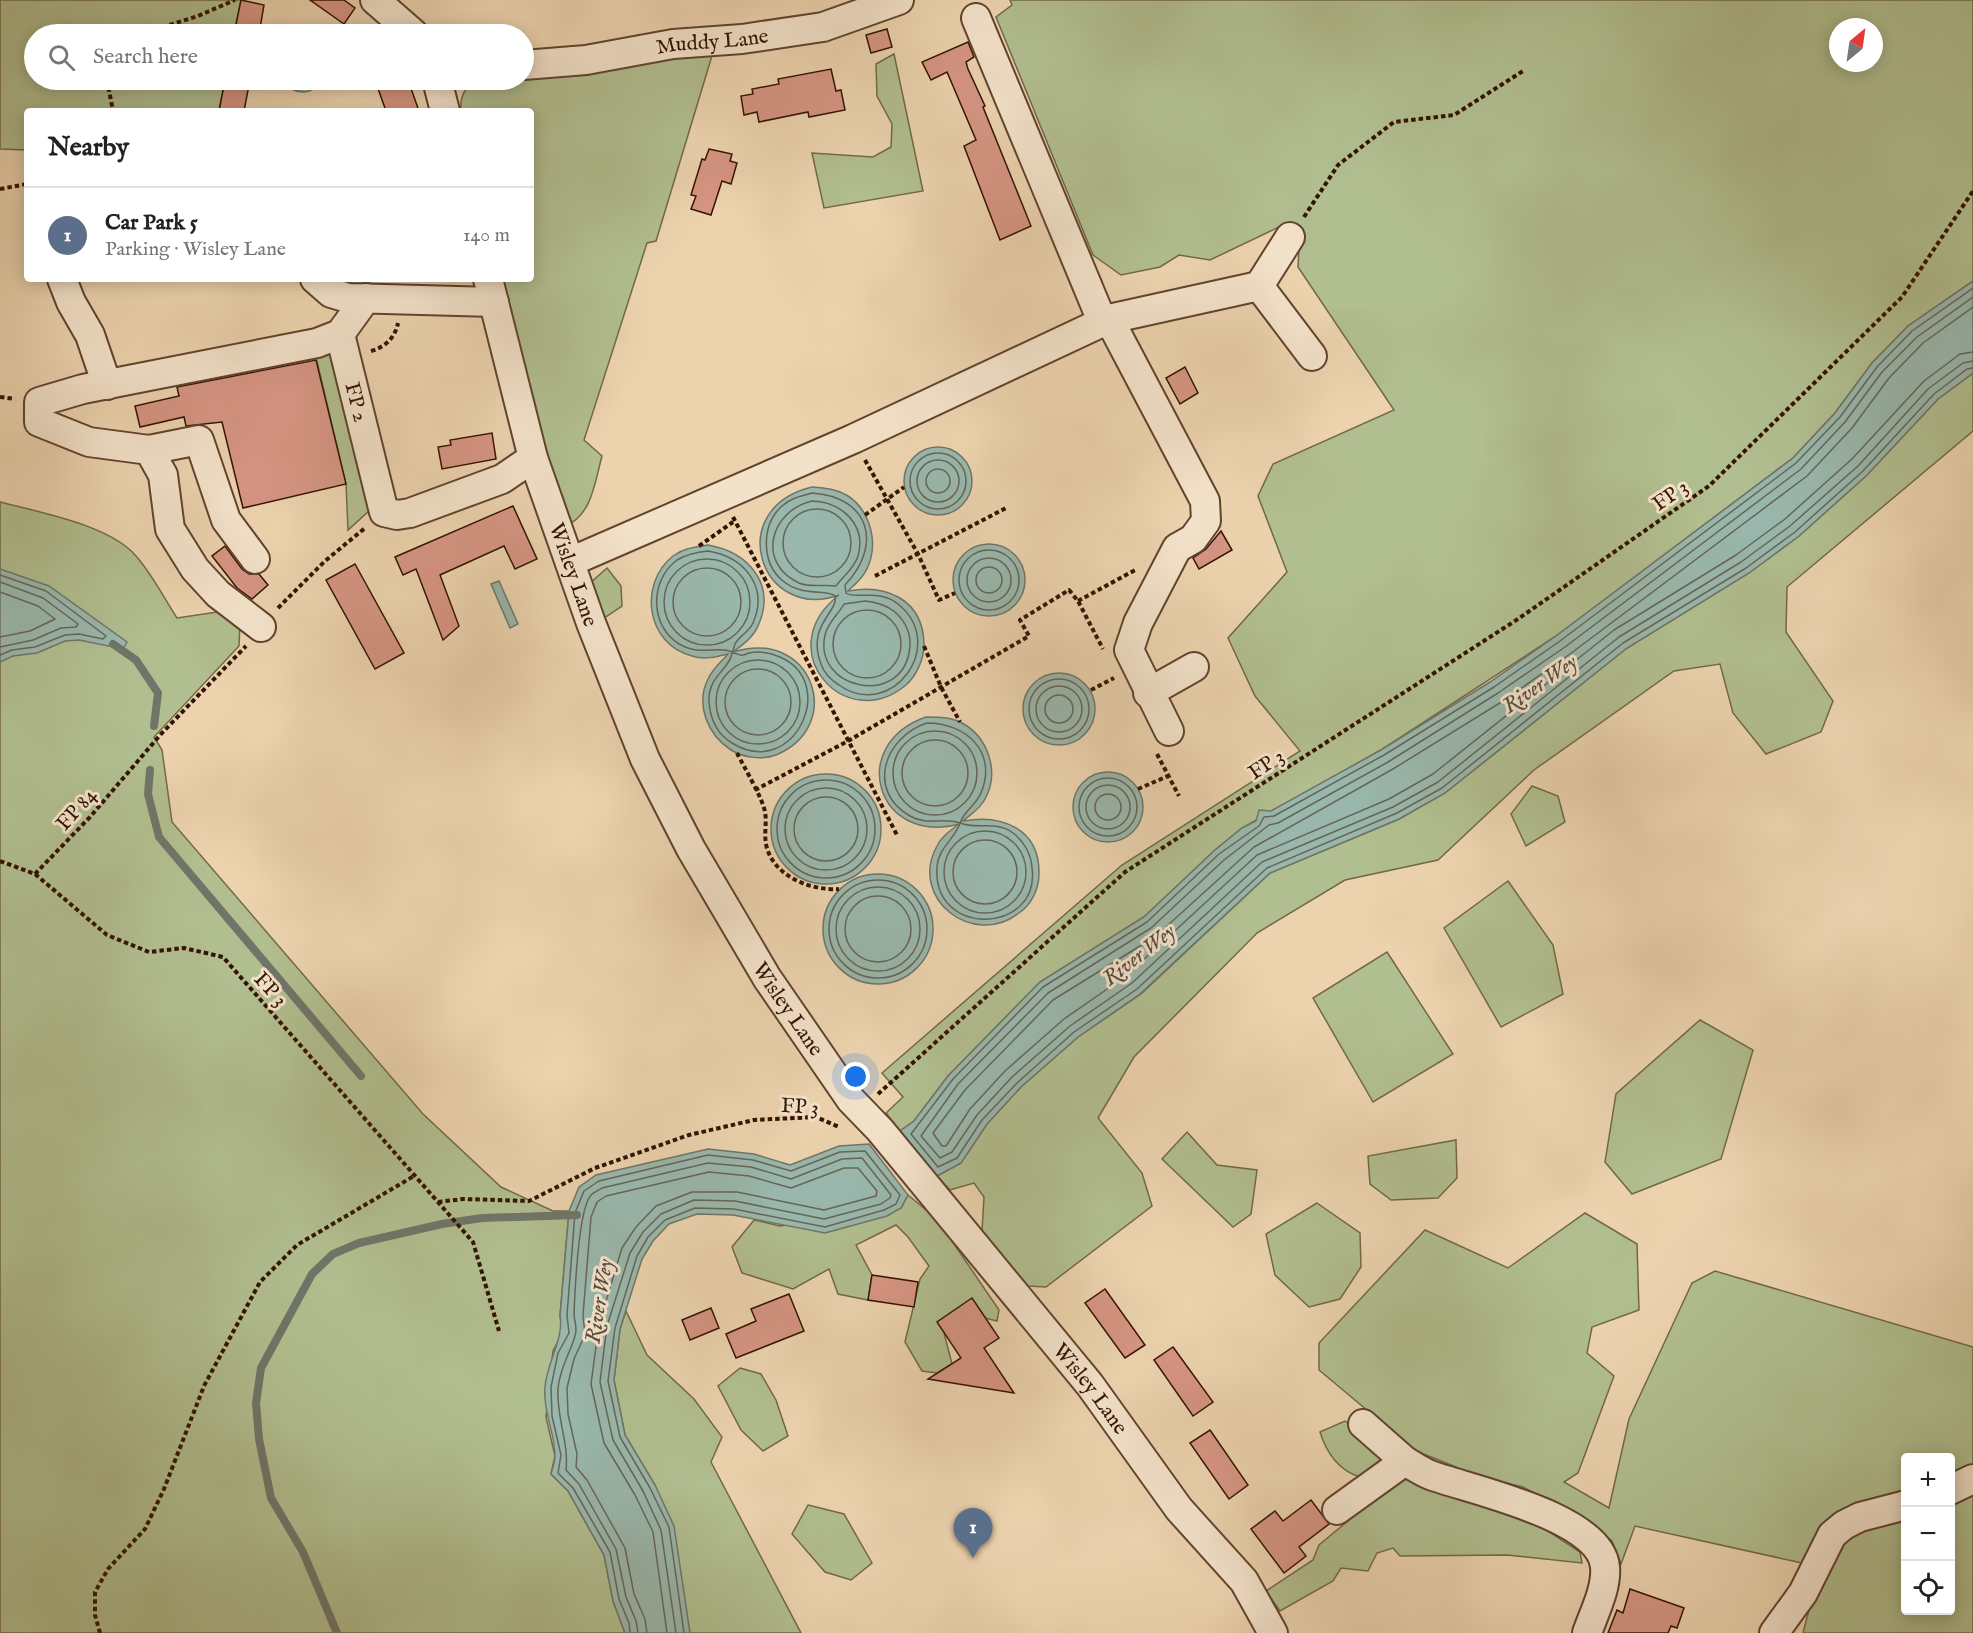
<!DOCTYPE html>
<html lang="en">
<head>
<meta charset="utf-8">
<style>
  :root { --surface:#fff; --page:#f6f6f6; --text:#222; --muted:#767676; --line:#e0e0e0; --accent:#0b8043 }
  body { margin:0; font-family:"IM FELL English",serif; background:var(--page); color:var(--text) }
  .controls { position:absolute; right:18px; bottom:18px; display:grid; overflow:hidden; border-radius:6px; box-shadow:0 3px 15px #0003 }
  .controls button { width:54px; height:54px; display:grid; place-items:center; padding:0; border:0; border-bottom:2px solid var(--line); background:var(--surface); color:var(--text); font:30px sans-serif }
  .compass { position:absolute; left:1829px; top:18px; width:54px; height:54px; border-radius:50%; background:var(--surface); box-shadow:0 3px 15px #0003; rotate:29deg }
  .you { position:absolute; left:856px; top:1077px; width:21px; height:21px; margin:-15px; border:4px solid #fff; border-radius:50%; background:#1a73e8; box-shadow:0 0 0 9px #1a73e833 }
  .badge { display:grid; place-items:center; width:39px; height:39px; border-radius:50%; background:var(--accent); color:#fff; font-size:20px; font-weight:700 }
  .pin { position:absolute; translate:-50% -50px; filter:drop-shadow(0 2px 3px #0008) }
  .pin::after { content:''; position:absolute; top:32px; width:21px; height:18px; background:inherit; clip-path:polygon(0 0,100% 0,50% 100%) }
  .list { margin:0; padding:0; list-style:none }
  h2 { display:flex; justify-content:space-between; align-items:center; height:78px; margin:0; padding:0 24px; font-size:26px }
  h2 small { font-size:20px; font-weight:400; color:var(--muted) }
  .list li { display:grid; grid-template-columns:39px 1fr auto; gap:18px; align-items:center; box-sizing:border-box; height:96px; padding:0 24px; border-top:2px solid var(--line) }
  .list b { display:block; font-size:22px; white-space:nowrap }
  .list p { margin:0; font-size:20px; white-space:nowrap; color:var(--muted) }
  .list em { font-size:20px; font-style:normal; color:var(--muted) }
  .icon { flex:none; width:33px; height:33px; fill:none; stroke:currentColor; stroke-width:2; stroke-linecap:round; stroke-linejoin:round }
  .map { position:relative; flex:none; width:1973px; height:1633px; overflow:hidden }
  .search { position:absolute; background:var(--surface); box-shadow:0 3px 15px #0003; left:24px; top:24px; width:510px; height:66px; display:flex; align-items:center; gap:15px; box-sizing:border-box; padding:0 21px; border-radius:33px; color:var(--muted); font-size:22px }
  .panel { position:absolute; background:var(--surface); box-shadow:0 3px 15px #0003; left:24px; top:108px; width:510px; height:174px; border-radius:6px }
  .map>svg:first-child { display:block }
  .green { fill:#b1be8f; stroke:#726849; stroke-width:1.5; fill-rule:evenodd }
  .water { fill:#99b7ac; stroke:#707568; stroke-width:1.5 }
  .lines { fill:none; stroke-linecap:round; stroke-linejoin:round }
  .shore { stroke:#666558; stroke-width:1.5 }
  .stream { stroke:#707568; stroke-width:8 }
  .building { fill:#d69583; stroke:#331303; stroke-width:1.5 }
  .minor-casing { stroke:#61432e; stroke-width:32 }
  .path { stroke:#331303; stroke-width:4; stroke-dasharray:4.5 3; stroke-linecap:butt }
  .minor { stroke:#f3e2ca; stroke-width:28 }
  .labels { text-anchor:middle; stroke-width:6; stroke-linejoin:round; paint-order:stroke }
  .street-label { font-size:21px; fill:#331303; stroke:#f3e2ca }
  .water-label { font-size:22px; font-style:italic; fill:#574c3e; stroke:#f3e2ca }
</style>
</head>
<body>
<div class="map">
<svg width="1973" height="1633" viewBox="0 0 1973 1633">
  <rect width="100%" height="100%" fill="#ecd3ae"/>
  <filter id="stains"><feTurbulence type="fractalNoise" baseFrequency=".00333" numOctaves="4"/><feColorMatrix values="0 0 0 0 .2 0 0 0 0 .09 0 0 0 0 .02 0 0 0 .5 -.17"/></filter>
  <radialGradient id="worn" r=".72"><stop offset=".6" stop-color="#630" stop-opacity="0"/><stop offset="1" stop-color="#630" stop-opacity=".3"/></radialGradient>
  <!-- green -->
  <g class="green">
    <polygon points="0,0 241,0 234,34 34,34 34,80 225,80 219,111 27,111 27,150 0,149"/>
    <path d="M1010,0H1973V281L1908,326L1872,363L1835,413L1793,458L1556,636L1381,750L1242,828L1215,850L1144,917L1040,982L948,1076L914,1121L900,1131L886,1113L903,1097L882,1073L1122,865L1300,751L1255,696L1228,638L1287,572L1258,496L1273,464L1394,410L1298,267L1300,230L1281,226L1210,260L1179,255L1160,267L1121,275L1093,255L996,17L1012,5ZM1838,27H1874V63H1838Z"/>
    <path d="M714,49L656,241L647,243L584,440L602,456C595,481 592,516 565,526L501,279H531V111H461C458,72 496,80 524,80V75Z"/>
    <polygon points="894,54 923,191 824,208 812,153 873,157 891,147 892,124 877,96 876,64"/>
    <polygon points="329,349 370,510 348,530 346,484 315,353"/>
    <polygon points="1973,373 1973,431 1787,587 1786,632 1833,701 1821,732 1766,754 1733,713 1720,664 1674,671 1534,770 1438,860 1345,880 1257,933 1134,1057 1098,1118 1142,1173 1152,1206 1046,1287 1028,1286 982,1231 984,1197 974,1183 950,1190 937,1176 961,1163 987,1124 1021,1087 1078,1037 1141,994 1270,873 1399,819 1445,793 1627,648 1749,573 1799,536 1867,475 1938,399"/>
    <path d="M0,502C38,512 110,525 136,556C152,574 164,598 177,618L224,611L240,624L239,646L154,737L162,750L172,822L423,1114L501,1187L553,1211H569L560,1316L563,1332L553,1351L546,1417L555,1456L551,1474L568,1491L604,1555L613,1601L625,1633H0Z"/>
    <polygon points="607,568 621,586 622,606 601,620 588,585"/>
    <polygon points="1532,786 1558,796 1565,822 1526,846 1511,814"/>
    <polygon points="1508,881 1553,945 1563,994 1501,1027 1444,928"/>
    <polygon points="1387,952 1453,1054 1373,1102 1313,998"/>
    <polygon points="1700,1020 1753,1050 1721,1159 1632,1194 1605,1162 1616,1094"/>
    <polygon points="1187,1132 1217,1165 1257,1170 1251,1214 1233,1227 1162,1159"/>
    <polygon points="1456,1140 1457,1178 1438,1198 1391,1200 1370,1184 1368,1156"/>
    <polygon points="908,1195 937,1219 999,1310 997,1321 985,1318 944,1333 952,1364 937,1373 922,1371 905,1342 920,1279 929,1266 908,1237 896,1225 856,1245 872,1275 868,1300 838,1294 829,1269 793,1289 742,1273 732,1247 754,1220 780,1226 901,1208"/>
    <polygon points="1317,1203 1360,1233 1361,1267 1340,1299 1309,1307 1275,1275 1266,1234"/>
    <path d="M1585,1213L1637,1244L1639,1310L1592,1327L1587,1353L1614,1376L1578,1473L1564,1482L1609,1508L1629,1419L1692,1283L1715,1271L1973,1347V1633H1803L1820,1567L1635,1526L1621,1564L1612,1541L1588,1522L1523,1487L1481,1477L1416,1451L1319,1370V1343L1425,1230L1508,1268ZM1906,1458H1950V1610H1906Z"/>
    <polygon points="626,1311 647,1355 694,1399 722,1437 711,1462 801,1633 690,1633 655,1485 625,1435 614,1380 620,1329"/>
    <polygon points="740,1368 761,1374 776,1400 788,1436 763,1451 741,1430 718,1386"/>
    <path d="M1345,1421L1377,1444L1384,1459L1360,1477C1339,1471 1326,1452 1320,1432Z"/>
    <polygon points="1403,1475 1522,1514 1580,1552 1582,1563 1507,1555 1400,1556 1393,1548 1377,1553 1368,1571 1341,1568 1333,1581 1280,1611 1266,1591 1313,1560 1319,1545"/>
    <polygon points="808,1505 844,1514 872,1563 851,1580 825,1572 792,1534"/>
  </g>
  <!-- water -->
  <g class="water">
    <path d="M284,80H320C312,97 293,95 284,80Z"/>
    <polygon points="1973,281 1973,373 1938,399 1867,475 1799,536 1749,573 1627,648 1445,793 1399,819 1270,873 1140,994 1078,1037 1021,1087 987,1124 961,1163 937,1176 900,1131 914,1121 948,1076 1040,982 1144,917 1215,850 1242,828 1256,821 1259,810 1271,811 1381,750 1490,682 1556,636 1793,458 1835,413 1872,363 1908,326"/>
    <circle cx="938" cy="481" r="34"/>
    <path d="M812,487C824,488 837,489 848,496C874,513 881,554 861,578C857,583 852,587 848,591C886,584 923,599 924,644C924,659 917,675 906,685C845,736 769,649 839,595C761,623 722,509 812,487Z"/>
    <circle cx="989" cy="580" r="36"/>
    <path d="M708,545C748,552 777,584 758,626C753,638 742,645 733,652C813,627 846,726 776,755C762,760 744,758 731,750C708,735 695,705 708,679C713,668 721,662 728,654C716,657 704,660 692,656C646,644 638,584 673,556C684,548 696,547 708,545Z"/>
    <polygon points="0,569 49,586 127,642 123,649 79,640 65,641 37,653 13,656 0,662"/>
    <polygon points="499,581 518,624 510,628 491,584"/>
    <circle cx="1059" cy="709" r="36"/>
    <path d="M926,717C938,717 951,717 962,723C988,737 1000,772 985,799C980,809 971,814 963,821C1001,814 1040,828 1039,874C1039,889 1031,905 1019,913C973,949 908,898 937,846C942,836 951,830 959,824C877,846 846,745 926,717Z"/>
    <circle cx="1108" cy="807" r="35"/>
    <circle cx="826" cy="829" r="55"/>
    <circle cx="878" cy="929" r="55"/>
    <path d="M869,1144L908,1195L901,1208L887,1216L825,1233L733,1215L697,1214L669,1224L653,1241L642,1259L620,1329L614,1380L625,1435L655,1485L674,1526L690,1633H625L613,1601L604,1555L568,1491L551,1474C552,1469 555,1462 555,1456C555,1433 543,1412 545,1387C547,1361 564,1340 560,1316L569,1211L579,1187L596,1175L708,1149L754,1154L790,1165L839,1146Z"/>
  </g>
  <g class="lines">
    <!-- shore -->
    <g class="shore">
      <polyline points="1973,288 1912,331 1877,367 1840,417 1796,463 1560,641 1494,687 1384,755 1274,816 1264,817 1259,826 1219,854 1147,922 1043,987 953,1079 911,1134 938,1167 957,1158 982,1120 1017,1083 1074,1032 1137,989 1267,868 1397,813 1442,788 1623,643 1746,568 1795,532 1863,471 1934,394 1967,369 1973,368"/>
      <polyline points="1973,297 1917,337 1882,372 1845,422 1801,469 1565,647 1498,693 1388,762 1278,823 1269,825 1224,860 1151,928 1048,993 958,1084 921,1136 940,1158 952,1152 977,1115 1012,1077 1070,1026 1132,983 1262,862 1393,807 1438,782 1619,637 1741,562 1790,526 1858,466 1928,389 1963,363 1973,361"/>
      <polyline points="1973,307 1923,343 1889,378 1852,428 1807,476 1570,654 1503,701 1393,769 1254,847 1156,936 1053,1000 965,1090 933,1133 942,1146 946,1146 970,1109 1005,1071 1064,1019 1126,976 1257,855 1389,799 1433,774 1614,630 1736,555 1785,519 1852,459 1924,381 1960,354 1973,352"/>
      <circle cx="938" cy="481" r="28"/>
      <circle cx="938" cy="481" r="21"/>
      <circle cx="938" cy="481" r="12"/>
      <path d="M812,493C870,497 883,545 845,585L846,593C856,600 879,588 898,604C949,645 891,722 839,685C831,680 824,673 821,664C806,625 839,612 835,596C827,589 802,597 783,581C761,563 761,525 782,506C791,498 801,496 812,493Z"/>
      <path d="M812,501C841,502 867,524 858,556C854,569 843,576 836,586C823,584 811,588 799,583C756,563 770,511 812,501Z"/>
      <circle cx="817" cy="543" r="34"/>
      <circle cx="989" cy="580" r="30"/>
      <path d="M708,551C744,557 769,586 753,623C749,632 739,636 735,644C734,647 734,650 732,652C716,645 702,657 679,644C649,625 650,580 677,560C687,554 697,552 708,551Z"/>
      <circle cx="989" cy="580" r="22"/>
      <circle cx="707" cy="602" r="43"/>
      <circle cx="989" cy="580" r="13"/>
      <circle cx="707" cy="602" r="34"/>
      <polyline points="0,575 46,591 106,636 103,639 79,634 65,635 35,647 12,650 0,655"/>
      <polyline points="0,582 43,598 78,624 76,627 61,628 33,640 0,647"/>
      <polyline points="0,592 38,606 55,619 30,631 0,637"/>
      <path d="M865,601C883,603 897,609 906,626C910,634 911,644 909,653C899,707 813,689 825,635C828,622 838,615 844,604Z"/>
      <circle cx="867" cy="644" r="34"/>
      <path d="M732,653C735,653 737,654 740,655C744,656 745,654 749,653C759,651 771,653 780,657C840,683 793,781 732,743C717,734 710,718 709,701C708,676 730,669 732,653Z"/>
      <circle cx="758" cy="702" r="42"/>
      <circle cx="758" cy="702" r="33"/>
      <circle cx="1059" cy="709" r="30"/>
      <circle cx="1059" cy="709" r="23"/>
      <circle cx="1059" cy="709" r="14"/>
      <path d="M927,723C966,723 998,752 981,793C976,805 964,811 960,823C977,830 996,820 1013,833C1024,841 1031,854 1032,868C1041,934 932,939 937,867C938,848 955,839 960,823C944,817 927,826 910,816C866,791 884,737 927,723Z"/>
      <circle cx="935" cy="773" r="42"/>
      <circle cx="935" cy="773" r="33"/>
      <circle cx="1108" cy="807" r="29"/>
      <circle cx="826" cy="829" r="49"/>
      <circle cx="1108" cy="807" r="22"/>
      <circle cx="826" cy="829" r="41"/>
      <circle cx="1108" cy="807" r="13"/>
      <circle cx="826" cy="829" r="32"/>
      <circle cx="985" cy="872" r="41"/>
      <circle cx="985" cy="872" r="32"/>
      <circle cx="878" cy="929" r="49"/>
      <circle cx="878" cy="929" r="42"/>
      <circle cx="878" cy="929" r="33"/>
      <polyline points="630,1633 629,1623 619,1599 610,1552 573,1488 558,1473 561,1455 552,1416 551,1387 558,1353 569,1333 567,1315 575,1213 584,1191 599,1181 708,1155 753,1160 791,1171 840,1152 865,1151 900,1195 896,1204 884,1210 825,1227 734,1209 695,1208 665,1220 648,1237 637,1256 615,1328 608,1381 620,1437 650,1488 669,1527 684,1633"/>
      <path d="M638,1633L636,1621L626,1597L616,1549L579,1484L566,1470C569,1442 556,1417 558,1388C560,1367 570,1354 575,1336C578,1329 574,1321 574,1313C575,1292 578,1209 591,1195C594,1192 599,1190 602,1188L708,1163L751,1167L791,1179L842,1159L862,1158L891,1195L890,1198L881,1204L824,1219L735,1201L694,1200L661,1214L643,1232L630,1253L607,1326L600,1382L613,1440L643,1491L661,1530L676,1633"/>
      <polyline points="647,1633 645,1619 634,1594 625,1548 587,1480 576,1467 577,1454 568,1414 567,1388 574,1359 585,1335 583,1315 591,1217 597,1202 606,1196 709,1172 749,1176 791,1188 844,1168 858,1168 877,1191 876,1196 824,1210 737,1192 692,1192 656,1206 636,1227 622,1248 599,1324 591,1384 604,1443 635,1495 653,1532 667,1633"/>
    </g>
    <!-- stream -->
    <g class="stream">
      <polyline points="113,644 136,660 158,693 154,726"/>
      <polyline points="150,770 148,794 159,837 361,1076"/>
      <polyline points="337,1633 303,1552 271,1498 259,1439 256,1403 261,1368 312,1274 333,1254 359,1243 442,1224 482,1218 577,1215"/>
    </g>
  </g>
  <!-- building -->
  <g class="building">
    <polygon points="241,0 264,5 259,34 234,34"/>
    <polygon points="310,0 344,0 355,8 344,24"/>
    <polygon points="887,29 892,47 871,53 866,35"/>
    <polygon points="968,42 974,57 966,62 968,69 985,106 983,107 1031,226 1000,240 964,146 976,140 947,72 931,80 922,62"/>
    <polygon points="831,69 836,91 841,90 845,110 809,117 808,112 759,122 757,112 744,115 741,96 753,94 752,89 779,84 778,79"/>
    <polygon points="225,80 250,80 244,111 219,111"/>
    <polygon points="375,80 408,80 419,111 386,111"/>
    <polygon points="709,149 732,154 730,161 737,163 731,184 722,181 711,215 691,209 696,196 691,195 702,159 705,160"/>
    <polygon points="316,360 346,484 243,508 222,422 186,426 184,417 140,427 135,406 179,396 177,387"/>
    <polygon points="1185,367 1198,393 1180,404 1166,378"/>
    <polygon points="492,433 496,459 442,469 438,447 451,445 450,440"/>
    <polygon points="513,506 537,559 515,569 504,546 440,575 459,626 443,640 416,569 403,575 395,557"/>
    <polygon points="1221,531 1232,550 1199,569 1193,558 1206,549"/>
    <polygon points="225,546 242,569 249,574 259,574 268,585 252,599 237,588 212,556"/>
    <polygon points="355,564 404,653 375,669 326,580"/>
    <polygon points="872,1275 918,1282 914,1307 868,1300"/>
    <polygon points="1105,1289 1145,1345 1125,1358 1085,1303"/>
    <polygon points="789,1294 804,1331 736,1358 726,1334 756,1321 751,1309"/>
    <polygon points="972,1298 999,1338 984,1348 1014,1393 928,1379 961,1358 937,1322"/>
    <polygon points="711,1308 719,1328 690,1340 682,1320"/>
    <polygon points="1173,1347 1213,1402 1193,1416 1154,1360"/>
    <polygon points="1210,1430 1248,1485 1229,1499 1190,1443"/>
    <polygon points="1311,1500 1329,1524 1299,1547 1306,1556 1284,1573 1251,1529 1275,1511 1283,1521"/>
    <polygon points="1630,1589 1684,1608 1677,1628 1671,1626 1668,1633 1608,1633 1617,1610 1623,1613"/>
  </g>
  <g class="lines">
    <defs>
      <g id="minor">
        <polyline points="375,0 414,34"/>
        <polyline points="976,18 1102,321"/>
        <path id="s1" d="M524,65L586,60L673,44L742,39L823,27L899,0"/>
        <polyline points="437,80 445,111"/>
        <polyline points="62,279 71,302 90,335 107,385"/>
        <polyline points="315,279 331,293 348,298 494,302"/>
        <path id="s2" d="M488,279L533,458L591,623L645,759L691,849L767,978L851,1100L880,1130L1090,1385L1179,1509L1244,1581L1273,1633"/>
        <polyline points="1259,286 1290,237"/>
        <polyline points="1109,319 1205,501 1206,521 1193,539 1177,548 1138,623 1129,650 1169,731"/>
        <path id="s3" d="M340,334L384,512L397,515L410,513L502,479L533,458"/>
        <polyline points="149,450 199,440 226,520 255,559"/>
        <polyline points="570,562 853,439 1109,319 1259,286 1312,356"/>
        <polyline points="261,627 218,594 195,569 170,529 163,475 149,450 89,442 39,422 39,402 83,389 317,343 340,334 366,298"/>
        <polyline points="1148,693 1194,667"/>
        <polyline points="1363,1424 1405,1461"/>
        <polyline points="1950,1490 1973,1479"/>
        <path d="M1337,1510L1405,1461C1414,1466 1423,1473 1433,1476C1472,1490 1601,1517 1605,1567C1607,1588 1594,1613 1587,1633"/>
        <polyline points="1774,1633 1803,1593 1832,1535 1844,1525 1860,1517 1906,1505"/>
      </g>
    </defs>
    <!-- minor casing -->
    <use href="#minor" class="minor-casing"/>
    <!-- path -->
    <g class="path">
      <polyline points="141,34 198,16 235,0"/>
      <polyline points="107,80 113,111"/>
      <polyline points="0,189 27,184"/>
      <polyline points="1304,217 1338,165 1394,122 1454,115 1523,71"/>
      <path d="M371,351C385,347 395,338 398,323"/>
      <polyline points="0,397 15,399"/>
      <polyline points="865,460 918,554 939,600 955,593"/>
      <polyline points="865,515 904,487"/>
      <polyline points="733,517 898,837"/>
      <polyline points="699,546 733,522"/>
      <polyline points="875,576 1008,507"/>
      <polyline points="1078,601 1137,569"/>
      <polyline points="278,608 325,561 365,528"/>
      <polyline points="924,646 941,687 960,722"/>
      <polyline points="1091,690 1114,678"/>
      <path d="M737,753C744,767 763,799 765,812C767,822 764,833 766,844C772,876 811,891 839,889"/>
      <polyline points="1157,754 1179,796"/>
      <polyline points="1138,789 1168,776"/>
      <polyline points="755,790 848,741 1029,636 1020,620 1069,590 1078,601 1103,649"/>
      <polyline points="0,861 35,874 107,935 149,952 184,948 223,957 473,1242 499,1331"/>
      <polyline points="35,874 90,817 161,734 246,646"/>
      <polyline points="878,1094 1125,872 1518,619 1709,486 1902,297 1973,191"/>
      <polyline points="438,1202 463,1199 529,1201 595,1168 689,1135 754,1120 816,1117 839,1127"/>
      <polyline points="100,1633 95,1615 95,1592 108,1569 145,1529 164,1489 204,1386 260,1282 297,1245 414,1176"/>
    </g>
    <!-- minor -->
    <use href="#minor" class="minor"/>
  </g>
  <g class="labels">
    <!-- street labels -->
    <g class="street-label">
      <text dy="7" stroke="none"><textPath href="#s1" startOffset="190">Muddy Lane</textPath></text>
      <text dy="7" stroke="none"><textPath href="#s3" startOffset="70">FP 2</textPath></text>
      <text transform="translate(1670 495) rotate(-35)" y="7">FP 3</text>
      <text dy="7" stroke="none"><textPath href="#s2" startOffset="308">Wisley Lane</textPath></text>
      <text transform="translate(1266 764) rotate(-33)" y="7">FP 3</text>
      <text transform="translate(76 809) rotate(-48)" y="7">FP 84</text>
      <text transform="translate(271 989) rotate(48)" y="7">FP 3</text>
      <text dy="7" stroke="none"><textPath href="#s2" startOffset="794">Wisley Lane</textPath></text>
      <text transform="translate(800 1106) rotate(4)" y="7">FP 3</text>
      <text dy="7" stroke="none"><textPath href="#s2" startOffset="1280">Wisley Lane</textPath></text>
    </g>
    <!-- water labels -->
    <g class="water-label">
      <text transform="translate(1539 683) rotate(-35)" y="8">River Wey</text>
      <text transform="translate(1138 954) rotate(-38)" y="8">River Wey</text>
      <text transform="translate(598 1301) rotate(-81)" y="8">River Wey</text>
    </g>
  </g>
  <rect width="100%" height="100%" filter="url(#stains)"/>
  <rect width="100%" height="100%" fill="url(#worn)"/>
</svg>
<div class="controls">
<button>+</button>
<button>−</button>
<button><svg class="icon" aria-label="locate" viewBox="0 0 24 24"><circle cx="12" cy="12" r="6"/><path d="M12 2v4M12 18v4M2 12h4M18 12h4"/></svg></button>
</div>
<svg class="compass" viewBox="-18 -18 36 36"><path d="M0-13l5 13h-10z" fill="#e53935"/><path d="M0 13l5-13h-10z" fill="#767676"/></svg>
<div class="you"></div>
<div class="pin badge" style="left:973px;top:1558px;background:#5c6f8a">1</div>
<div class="search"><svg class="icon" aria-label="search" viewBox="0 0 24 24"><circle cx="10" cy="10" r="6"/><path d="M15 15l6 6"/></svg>Search here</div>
<section class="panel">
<h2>Nearby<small></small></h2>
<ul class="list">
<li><span class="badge" style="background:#5c6f8a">1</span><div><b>Car Park 5</b><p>Parking · Wisley Lane</p></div><em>140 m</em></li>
</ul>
</section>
</div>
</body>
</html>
